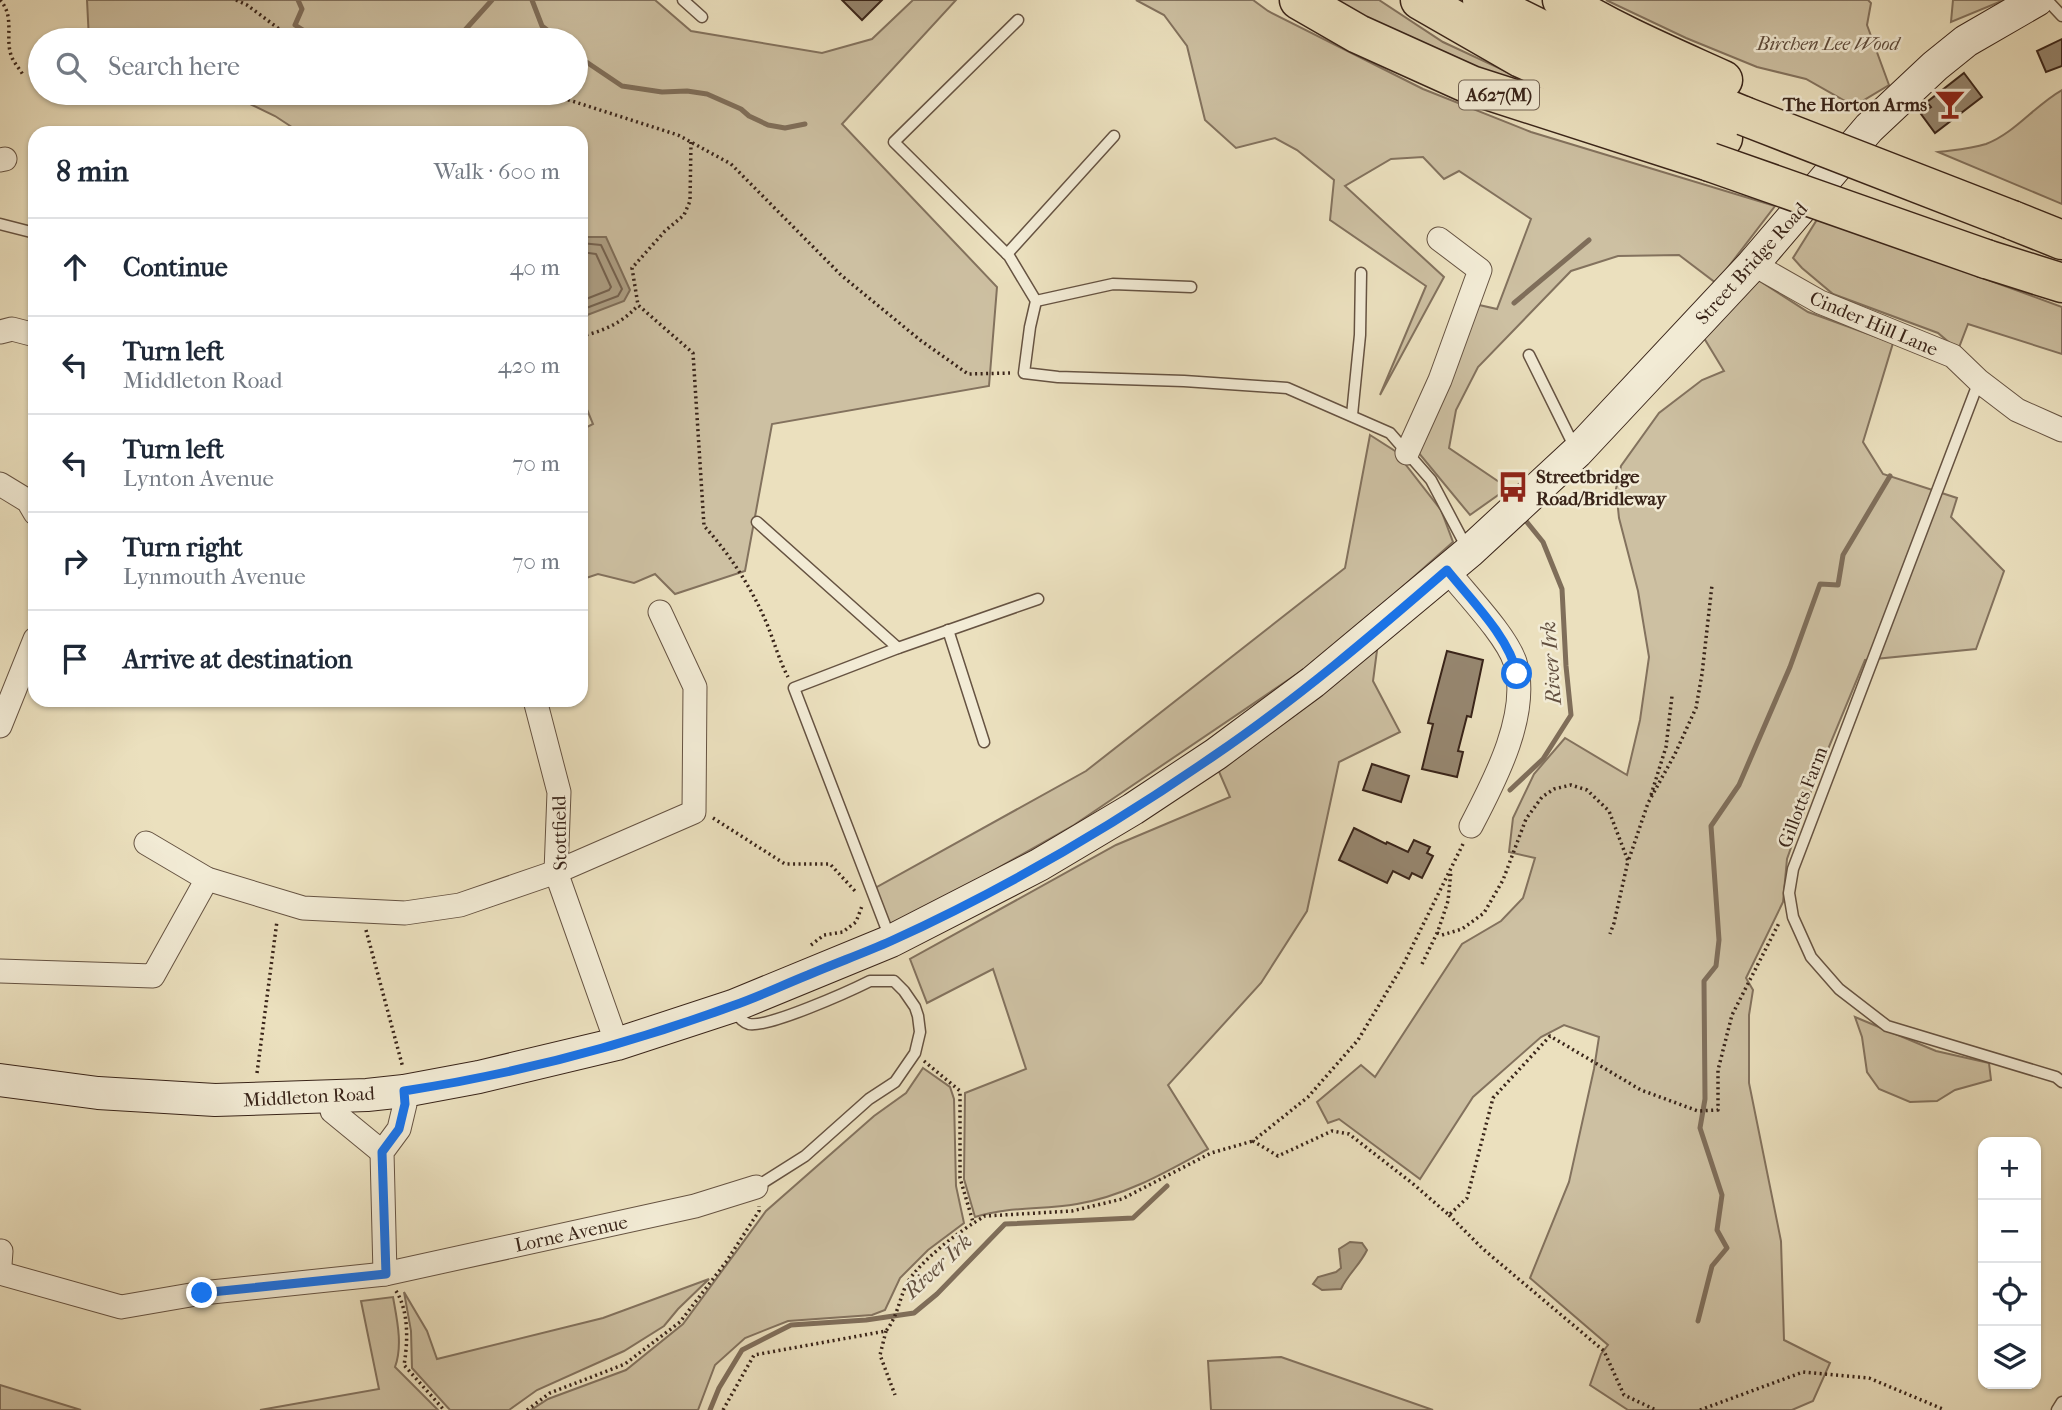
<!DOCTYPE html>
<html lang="en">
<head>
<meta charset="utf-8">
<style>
  :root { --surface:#fff; --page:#f2f2f3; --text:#1f2937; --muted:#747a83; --line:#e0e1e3 }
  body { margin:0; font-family:"IM FELL French Canon",serif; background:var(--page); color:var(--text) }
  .controls { position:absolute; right:21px; bottom:21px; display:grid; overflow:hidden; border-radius:14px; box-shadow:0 2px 5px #0004 }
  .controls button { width:63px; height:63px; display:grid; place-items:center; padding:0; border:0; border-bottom:2px solid var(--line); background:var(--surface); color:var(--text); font:35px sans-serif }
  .stop { position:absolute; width:21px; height:21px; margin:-16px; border:5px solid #1a73e8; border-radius:50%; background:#fff }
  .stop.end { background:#1a73e8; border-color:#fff; box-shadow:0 2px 7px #0008 }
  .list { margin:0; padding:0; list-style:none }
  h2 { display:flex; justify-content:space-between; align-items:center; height:91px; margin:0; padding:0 28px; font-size:30px }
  h2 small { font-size:23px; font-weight:400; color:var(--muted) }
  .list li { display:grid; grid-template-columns:46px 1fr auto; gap:21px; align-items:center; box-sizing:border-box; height:98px; padding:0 28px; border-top:2px solid var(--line) }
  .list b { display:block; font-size:26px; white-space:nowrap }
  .list p { margin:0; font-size:23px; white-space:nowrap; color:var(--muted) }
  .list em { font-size:23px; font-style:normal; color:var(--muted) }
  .icon { flex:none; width:38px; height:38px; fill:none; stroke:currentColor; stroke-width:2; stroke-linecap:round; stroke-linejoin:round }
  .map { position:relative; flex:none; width:2062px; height:1410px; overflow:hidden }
  .search { position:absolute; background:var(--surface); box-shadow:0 2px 5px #0004; left:28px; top:28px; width:560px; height:77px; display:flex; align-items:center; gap:18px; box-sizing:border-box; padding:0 24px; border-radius:38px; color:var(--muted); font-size:26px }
  .panel { position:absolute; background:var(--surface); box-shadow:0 2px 5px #0004; left:28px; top:126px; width:560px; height:581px; border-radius:21px }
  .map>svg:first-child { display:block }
  .green { fill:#cdc0a2; stroke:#83725e; stroke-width:2 }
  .water { fill:#aea086; stroke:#7f6e5a; stroke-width:2 }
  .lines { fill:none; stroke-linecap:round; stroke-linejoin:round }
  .shore { stroke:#746250; stroke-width:2 }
  .stream { stroke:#7f6e5a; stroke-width:5 }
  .building { fill:#96866f; stroke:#392419; stroke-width:2 }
  .service-casing { stroke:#665342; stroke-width:13 }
  .minor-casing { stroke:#665342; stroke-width:25 }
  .secondary-casing { stroke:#392419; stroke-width:34 }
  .motorway-casing { stroke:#392419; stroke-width:41 }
  .path { stroke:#392419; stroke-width:3.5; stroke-dasharray:2 3.5; stroke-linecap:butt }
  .service { stroke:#f2ebd5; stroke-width:10 }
  .minor { stroke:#f2ebd5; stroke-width:23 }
  .secondary { stroke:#f2ebd5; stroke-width:32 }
  .motorway { stroke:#ebe0be; stroke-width:38 }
  .motorway-bridge-casing { stroke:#392419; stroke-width:41; stroke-linecap:butt }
  .motorway-bridge { stroke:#ebe0be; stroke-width:38 }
  .route { stroke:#1a73e8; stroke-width:9 }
  .labels { text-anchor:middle; stroke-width:5; stroke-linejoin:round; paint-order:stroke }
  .shield { fill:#f2ebd5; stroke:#706051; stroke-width:2 }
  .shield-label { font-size:18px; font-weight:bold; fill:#392419 }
  .park-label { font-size:19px; font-style:italic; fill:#5e4b3b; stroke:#f2ebd5 }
  .poi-label { font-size:19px; font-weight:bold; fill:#392419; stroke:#f2ebd5; text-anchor:end }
  .street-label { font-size:19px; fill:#392419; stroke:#f2ebd5 }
  .water-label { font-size:21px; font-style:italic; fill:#624f3f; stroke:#f2ebd5 }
</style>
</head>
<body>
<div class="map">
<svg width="2062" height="1410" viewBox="0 0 2062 1410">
  <rect width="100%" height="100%" fill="#ebe0be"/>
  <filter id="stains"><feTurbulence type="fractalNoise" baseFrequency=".00286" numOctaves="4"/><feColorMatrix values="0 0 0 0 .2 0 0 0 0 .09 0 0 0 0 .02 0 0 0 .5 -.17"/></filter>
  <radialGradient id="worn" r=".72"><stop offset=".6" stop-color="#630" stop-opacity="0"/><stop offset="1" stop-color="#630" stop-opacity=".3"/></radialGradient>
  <!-- green -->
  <g class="green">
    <polygon points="87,0 655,0 691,31 822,53 872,39 913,0 956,0 842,124 997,287 989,386 772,424 745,571 675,594 655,574 634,583 598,574 583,579 581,576 581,430 593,424 581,395 581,133 301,133 275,116 227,93 576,93 576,40 89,40"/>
    <polygon points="1136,0 1253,0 1268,11 1423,89 1531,132 1775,206 1716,283 1679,255 1618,256 1571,271 1478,367 1456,410 1449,448 1508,488 1470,515 1418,452 1479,305 1497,309 1531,219 1459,171 1444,179 1423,157 1391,159 1345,186 1444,277 1380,395 1426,286 1330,220 1334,180 1297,150 1275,138 1236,148 1205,120 1187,46 1164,15"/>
    <polygon points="1316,0 1379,0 1443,42 1610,120 1493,80"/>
    <polygon points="1606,0 1868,0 1871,3 1867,25 1889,85 1854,106 1806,79 1757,67 1686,38"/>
    <polygon points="1953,0 2004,0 1951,22"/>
    <path d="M2062,90V204L1938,152C1953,150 1971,149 1986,144C2015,133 2035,105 2062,90Z"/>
    <polygon points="1818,218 2062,307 2062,354 1968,324 1958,350 1938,333 1833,294 1802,268 1793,258"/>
    <polygon points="1755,278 1808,312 1893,343 1863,442 1883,474 1957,498 1951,517 2004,571 1976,649 1865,660 1814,783 1787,859 1783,902 1746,978 1753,990 1749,1015 1749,1083 1781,1241 1784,1340 1830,1363 1813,1401 1792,1410 1628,1410 1590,1385 1601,1354 1608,1345 1530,1278 1569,1182 1594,1069 1599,1037 1564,1025 1541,1037 1473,1097 1420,1179 1339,1119 1328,1123 1317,1102 1361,1065 1375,1077 1462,944 1501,921 1523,898 1535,858 1509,852 1513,818 1534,774 1565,738 1627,775 1640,720 1649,657 1638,591 1619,518 1616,489 1621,466 1659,413 1702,380 1724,371 1704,338"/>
    <polygon points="1370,435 1395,451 1441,510 1453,542 1328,653 1074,825 883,933 868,892 1086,771 1345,568"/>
    <path d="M1379,635L1373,681L1400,732L1339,762L1307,911L1261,983L1168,1085L1208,1149C1166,1172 1125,1196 1077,1204C1042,1210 1010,1206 975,1217L964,1179L965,1093L1026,1069L993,969L927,1003L910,959L1116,845L1230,797L1217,767Z"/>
    <polygon points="1855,1017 1936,1051 1989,1063 1991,1080 1955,1090 1937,1101 1910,1102 1879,1089 1867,1072 1862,1037"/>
    <polygon points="923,1068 950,1087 954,1099 956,1186 964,1223 928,1250 900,1278 885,1310 872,1315 788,1321 745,1338 715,1365 698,1410 531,1410 548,1399 626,1370 683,1324 766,1211 874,1116 906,1093"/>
    <polygon points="709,1279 678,1309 664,1326 624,1351 537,1390 509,1410 450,1410 412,1368 411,1331 404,1292 427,1331 437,1359 603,1318"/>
    <path d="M393,1297C397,1320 403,1345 395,1367L438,1410H260L379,1389L361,1301Z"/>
    <polygon points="1281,1357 1433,1410 1211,1410 1208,1361"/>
    <polygon points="0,1385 81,1410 0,1410"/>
  </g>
  <!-- water -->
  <g class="water">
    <polygon points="581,237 606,237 630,290 624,301 582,317"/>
    <path d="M1350,1242L1362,1243L1367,1250C1360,1265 1348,1274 1341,1289L1322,1290L1313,1284L1318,1277L1336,1272L1341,1268L1339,1249Z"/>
  </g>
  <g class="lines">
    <!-- shore -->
    <g class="shore">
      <polyline points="581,243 601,245 622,289 618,296 581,310"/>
      <polyline points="581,252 596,254 611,287 609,290 581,301"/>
    </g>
    <!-- stream -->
    <g class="stream">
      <polyline points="298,0 302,9 295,25 319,40"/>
      <polyline points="532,0 542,26 560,40"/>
      <polyline points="445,40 457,33 465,30 492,0"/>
      <polyline points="576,55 622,86 662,92 687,91 707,94 741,109 749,116 768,125 785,128 805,124"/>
      <polyline points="1514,303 1589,240"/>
      <polyline points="1510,790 1543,759 1571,715 1566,666 1562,589 1543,542 1526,521"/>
      <polyline points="1698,1321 1712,1266 1727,1248 1717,1230 1722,1195 1700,1128 1705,1099 1704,981 1716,966 1719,940 1711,826 1739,785 1790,667 1820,584 1838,585 1843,555 1890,476"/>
      <polyline points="710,1410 719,1388 742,1350 791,1325 866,1320 914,1313 937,1294 1005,1224 1133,1218 1167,1186"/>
    </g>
  </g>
  <!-- building -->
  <g class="building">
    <polygon points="842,0 882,0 862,20"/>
    <polygon points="2062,39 2062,66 2046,72 2037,51"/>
    <polygon points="1964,73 1982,97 1935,133 1921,114 1931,107 1927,102"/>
    <polygon points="1447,651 1483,660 1471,717 1467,716 1458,751 1463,752 1457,777 1422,769 1433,724 1428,723"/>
    <polygon points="1372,764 1409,776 1401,802 1363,790"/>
    <polygon points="1354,828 1386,844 1387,842 1408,852 1414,840 1430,847 1427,853 1433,856 1422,878 1412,873 1409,879 1393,871 1387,883 1339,860"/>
  </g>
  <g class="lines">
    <defs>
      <g id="service">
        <polyline points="683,0 702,17"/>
        <polyline points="2047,0 2062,16"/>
        <polyline points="1018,20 894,142 1009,256 1036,301 1030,327 1024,373 1058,377 1184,381 1287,388 1390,433 1431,480 1468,550"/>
        <polyline points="0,224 35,233"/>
        <polyline points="1007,254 1114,136"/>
        <polyline points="1036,301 1113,284 1191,287"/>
        <polyline points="1529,355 1576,450"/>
        <polyline points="1979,381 1793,869 1789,893 1793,917 1811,957 1839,989 1887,1026 2056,1077 2062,1082"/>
        <polyline points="1352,415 1360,335 1361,273"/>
        <polyline points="757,522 898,648"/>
        <polyline points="948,630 984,742"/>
        <polyline points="890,938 794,688 898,648 1038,599"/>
        <path d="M734,1008C737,1015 742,1022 749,1024C768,1028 850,991 870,981H894L904,991L915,1007L918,1016L920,1032L915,1053L895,1082L869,1099L805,1156L756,1187"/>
        <polyline points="2057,1410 2062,1402"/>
      </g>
      <g id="minor">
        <polyline points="0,160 5,159"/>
        <polyline points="1753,264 1820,302 1953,356 1979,381 2017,410 2062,430"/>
        <polyline points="0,332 12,329 35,335"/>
        <polyline points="1407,453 1440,380 1480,270 1439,239"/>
        <polyline points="0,484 28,501 35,513"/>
        <path d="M1447,570C1466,594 1506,635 1515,662C1531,713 1494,782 1471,826"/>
        <polyline points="535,700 559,792 556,872 617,1044"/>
        <polyline points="0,726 35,639"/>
        <polyline points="146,843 207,879 303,908 405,913 460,905 556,872 694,812 695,687 660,612"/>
        <polyline points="0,971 153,976 207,879"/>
        <polyline points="330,1098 332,1111 382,1152"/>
        <polyline points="0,1265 1,1251"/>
        <polyline points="0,1273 121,1307 202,1293 385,1274 695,1206 756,1187"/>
        <polyline points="385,1274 382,1152 399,1129 405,1104 404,1091"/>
      </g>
      <polyline id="secondary" points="0,1080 98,1093 215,1100 367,1095 404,1091 479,1077 617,1044 733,1006 891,941 1039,865 1133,809 1216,754 1313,682 1469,552 1577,452 1753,264 1869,128 1935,66 1966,41 2037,0"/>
      <g id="motorway">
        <polyline points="1299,0 1358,34 1471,85 1710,162"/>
        <polyline points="1420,0 1521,58 1617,101 1723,138"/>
        <polyline points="1482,0 1581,49 1744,116"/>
        <path d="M1562,0C1613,32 1668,55 1723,80"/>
        <polyline points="2012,220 2062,240"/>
        <polyline points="1986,259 2062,283"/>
      </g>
    </defs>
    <!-- service casing -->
    <use href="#service" class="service-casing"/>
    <!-- minor casing -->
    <use href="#minor" class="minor-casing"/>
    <!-- secondary casing -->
    <use href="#secondary" class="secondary-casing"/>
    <!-- motorway casing -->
    <use href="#motorway" class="motorway-casing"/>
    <!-- path -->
    <g class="path">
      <path d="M0,0C15,16 5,37 11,55C13,62 20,69 23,75"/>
      <polyline points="236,0 247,5 294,40"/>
      <polyline points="547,93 678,135 731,164 841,275 920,340 968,374 1010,373"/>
      <path d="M691,142L690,201L684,215L665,231L632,268L638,305L693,353L704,526C728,552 749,584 764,617C773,637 778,658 788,677"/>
      <path d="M581,336C602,332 624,322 638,305"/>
      <polyline points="1651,795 1666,747 1672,696"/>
      <polyline points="713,818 785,864 830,864 855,891"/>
      <polyline points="1463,844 1403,965 1358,1040 1308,1097 1253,1141 1278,1156 1332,1131 1349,1134 1412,1183 1449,1215 1467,1198 1493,1098 1550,1036 1641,1090 1698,1111 1718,1110 1718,1070 1732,1015 1779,923"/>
      <polyline points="1629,859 1648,803 1675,754 1696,708 1702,674 1712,585"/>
      <polyline points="366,930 403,1068"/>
      <polyline points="1437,933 1442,935 1462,929 1484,913 1503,880 1526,819 1542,797 1554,789 1571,785 1587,790 1609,811 1628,861 1614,923 1610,934"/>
      <polyline points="811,945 824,935 843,932 848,928 856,922 862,906"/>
      <polyline points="1422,964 1438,931 1448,901 1451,871"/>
      <polyline points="924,1061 960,1091 960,1178 973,1222"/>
      <polyline points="257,1073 277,921"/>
      <polyline points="1449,1215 1483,1249 1604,1351 1624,1395 1656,1410"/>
      <path d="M396,1291C409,1311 408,1342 404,1365L444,1410"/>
      <polyline points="886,1331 880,1355 895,1395"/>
      <polyline points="527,1410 550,1393 625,1364 680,1322 726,1262 759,1211 759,1206"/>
      <path d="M723,1410L754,1355L886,1331C897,1317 899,1301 906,1285C918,1262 962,1229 985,1216L1072,1211L1122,1199L1211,1153L1253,1141"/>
      <polyline points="1700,1410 1803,1372 1869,1378 1945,1410"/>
    </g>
    <!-- service -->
    <use href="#service" class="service"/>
    <!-- minor -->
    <use href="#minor" class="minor"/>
    <!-- secondary -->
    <use href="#secondary" class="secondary"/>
    <!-- motorway -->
    <use href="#motorway" class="motorway"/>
    <defs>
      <g id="motorway-bridge">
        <polyline points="1744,116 2012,220"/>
        <polyline points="1710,162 1986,259"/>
      </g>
    </defs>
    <!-- motorway-bridge casing -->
    <use href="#motorway-bridge" class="motorway-bridge-casing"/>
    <!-- motorway-bridge -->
    <use href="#motorway-bridge" class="motorway-bridge"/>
  </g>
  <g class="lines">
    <!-- route -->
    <path class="route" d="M202,1293L386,1274L382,1152L399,1129L405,1104L404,1091C516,1074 626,1045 732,1006C758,997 783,985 808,975C836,963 864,953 891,941C1003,890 1114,825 1215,755C1297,699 1372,635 1447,570C1471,600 1509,637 1517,674"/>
  </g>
  <!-- icons -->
  <defs>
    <symbol id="bar-bare" viewBox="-9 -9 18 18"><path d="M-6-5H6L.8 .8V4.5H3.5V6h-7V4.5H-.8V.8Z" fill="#8f2418" stroke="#f2ebd5" stroke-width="2.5" paint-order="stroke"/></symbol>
    <symbol id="bus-bare" viewBox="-9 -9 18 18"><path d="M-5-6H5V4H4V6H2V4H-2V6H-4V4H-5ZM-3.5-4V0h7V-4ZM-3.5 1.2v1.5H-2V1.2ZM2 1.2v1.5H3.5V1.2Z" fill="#8f2418" stroke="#f2ebd5" stroke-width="2.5" paint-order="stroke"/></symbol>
  </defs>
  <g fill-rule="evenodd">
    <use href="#bar-bare" x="1928" y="82" width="44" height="44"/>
    <use href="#bus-bare" x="1491" y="465" width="44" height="44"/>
  </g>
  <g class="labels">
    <!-- shield labels -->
    <rect class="shield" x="1459" y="80.5" width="80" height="29" rx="5"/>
    <g class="shield-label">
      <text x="1499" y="101">A627(M)</text>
    </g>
    <!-- park labels -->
    <g class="park-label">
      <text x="1828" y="50">Birchen Lee Wood</text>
    </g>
    <!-- poi labels -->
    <g class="poi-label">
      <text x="1927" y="111">The Horton Arms</text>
      <text x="1536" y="483" text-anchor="start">Streetbridge<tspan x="1536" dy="22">Road/Bridleway</tspan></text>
    </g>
    <!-- street labels -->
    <g class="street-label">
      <text transform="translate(1751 263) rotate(-48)" y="7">Street Bridge Road</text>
      <text transform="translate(1874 323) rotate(23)" y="7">Cinder Hill Lane</text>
      <text transform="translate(1802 797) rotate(-69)" y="7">Gillotts Farm</text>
      <text transform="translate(559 833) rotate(-91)" y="7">Stottfield</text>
      <text transform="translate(309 1096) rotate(-3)" y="7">Middleton Road</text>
      <text transform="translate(571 1233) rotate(-12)" y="7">Lorne Avenue</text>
    </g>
    <!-- water labels -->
    <g class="water-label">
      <text transform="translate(1551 663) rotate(-94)" y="7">River Irk</text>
      <text transform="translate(938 1266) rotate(-43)" y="7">River Irk</text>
    </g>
  </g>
  <rect width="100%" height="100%" filter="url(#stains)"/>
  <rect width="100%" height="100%" fill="url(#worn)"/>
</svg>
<div class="controls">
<button>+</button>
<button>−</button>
<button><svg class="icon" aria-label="locate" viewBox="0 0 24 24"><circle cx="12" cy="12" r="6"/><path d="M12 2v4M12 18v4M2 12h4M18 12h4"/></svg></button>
<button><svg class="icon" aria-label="layers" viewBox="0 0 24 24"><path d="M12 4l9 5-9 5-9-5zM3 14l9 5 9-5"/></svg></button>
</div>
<div class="stop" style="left:1517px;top:674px"></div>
<div class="stop end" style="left:202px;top:1293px"></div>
<div class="search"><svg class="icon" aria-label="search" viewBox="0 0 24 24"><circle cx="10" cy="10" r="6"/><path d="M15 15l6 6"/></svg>Search here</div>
<section class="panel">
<h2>8 min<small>Walk · 600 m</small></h2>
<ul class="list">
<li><svg class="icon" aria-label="ahead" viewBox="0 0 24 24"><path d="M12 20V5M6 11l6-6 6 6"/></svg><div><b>Continue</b></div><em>40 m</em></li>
<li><svg class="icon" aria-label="left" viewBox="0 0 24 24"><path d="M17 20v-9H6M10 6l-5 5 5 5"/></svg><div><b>Turn left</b><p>Middleton Road</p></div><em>420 m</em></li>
<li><svg class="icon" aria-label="left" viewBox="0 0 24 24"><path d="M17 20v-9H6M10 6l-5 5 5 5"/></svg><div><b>Turn left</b><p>Lynton Avenue</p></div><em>70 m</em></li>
<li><svg class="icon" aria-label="right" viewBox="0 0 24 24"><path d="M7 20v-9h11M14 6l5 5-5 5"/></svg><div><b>Turn right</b><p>Lynmouth Avenue</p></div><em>70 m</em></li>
<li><svg class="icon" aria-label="arrive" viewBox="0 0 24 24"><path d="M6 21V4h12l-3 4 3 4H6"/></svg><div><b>Arrive at destination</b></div></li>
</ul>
</section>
</div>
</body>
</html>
